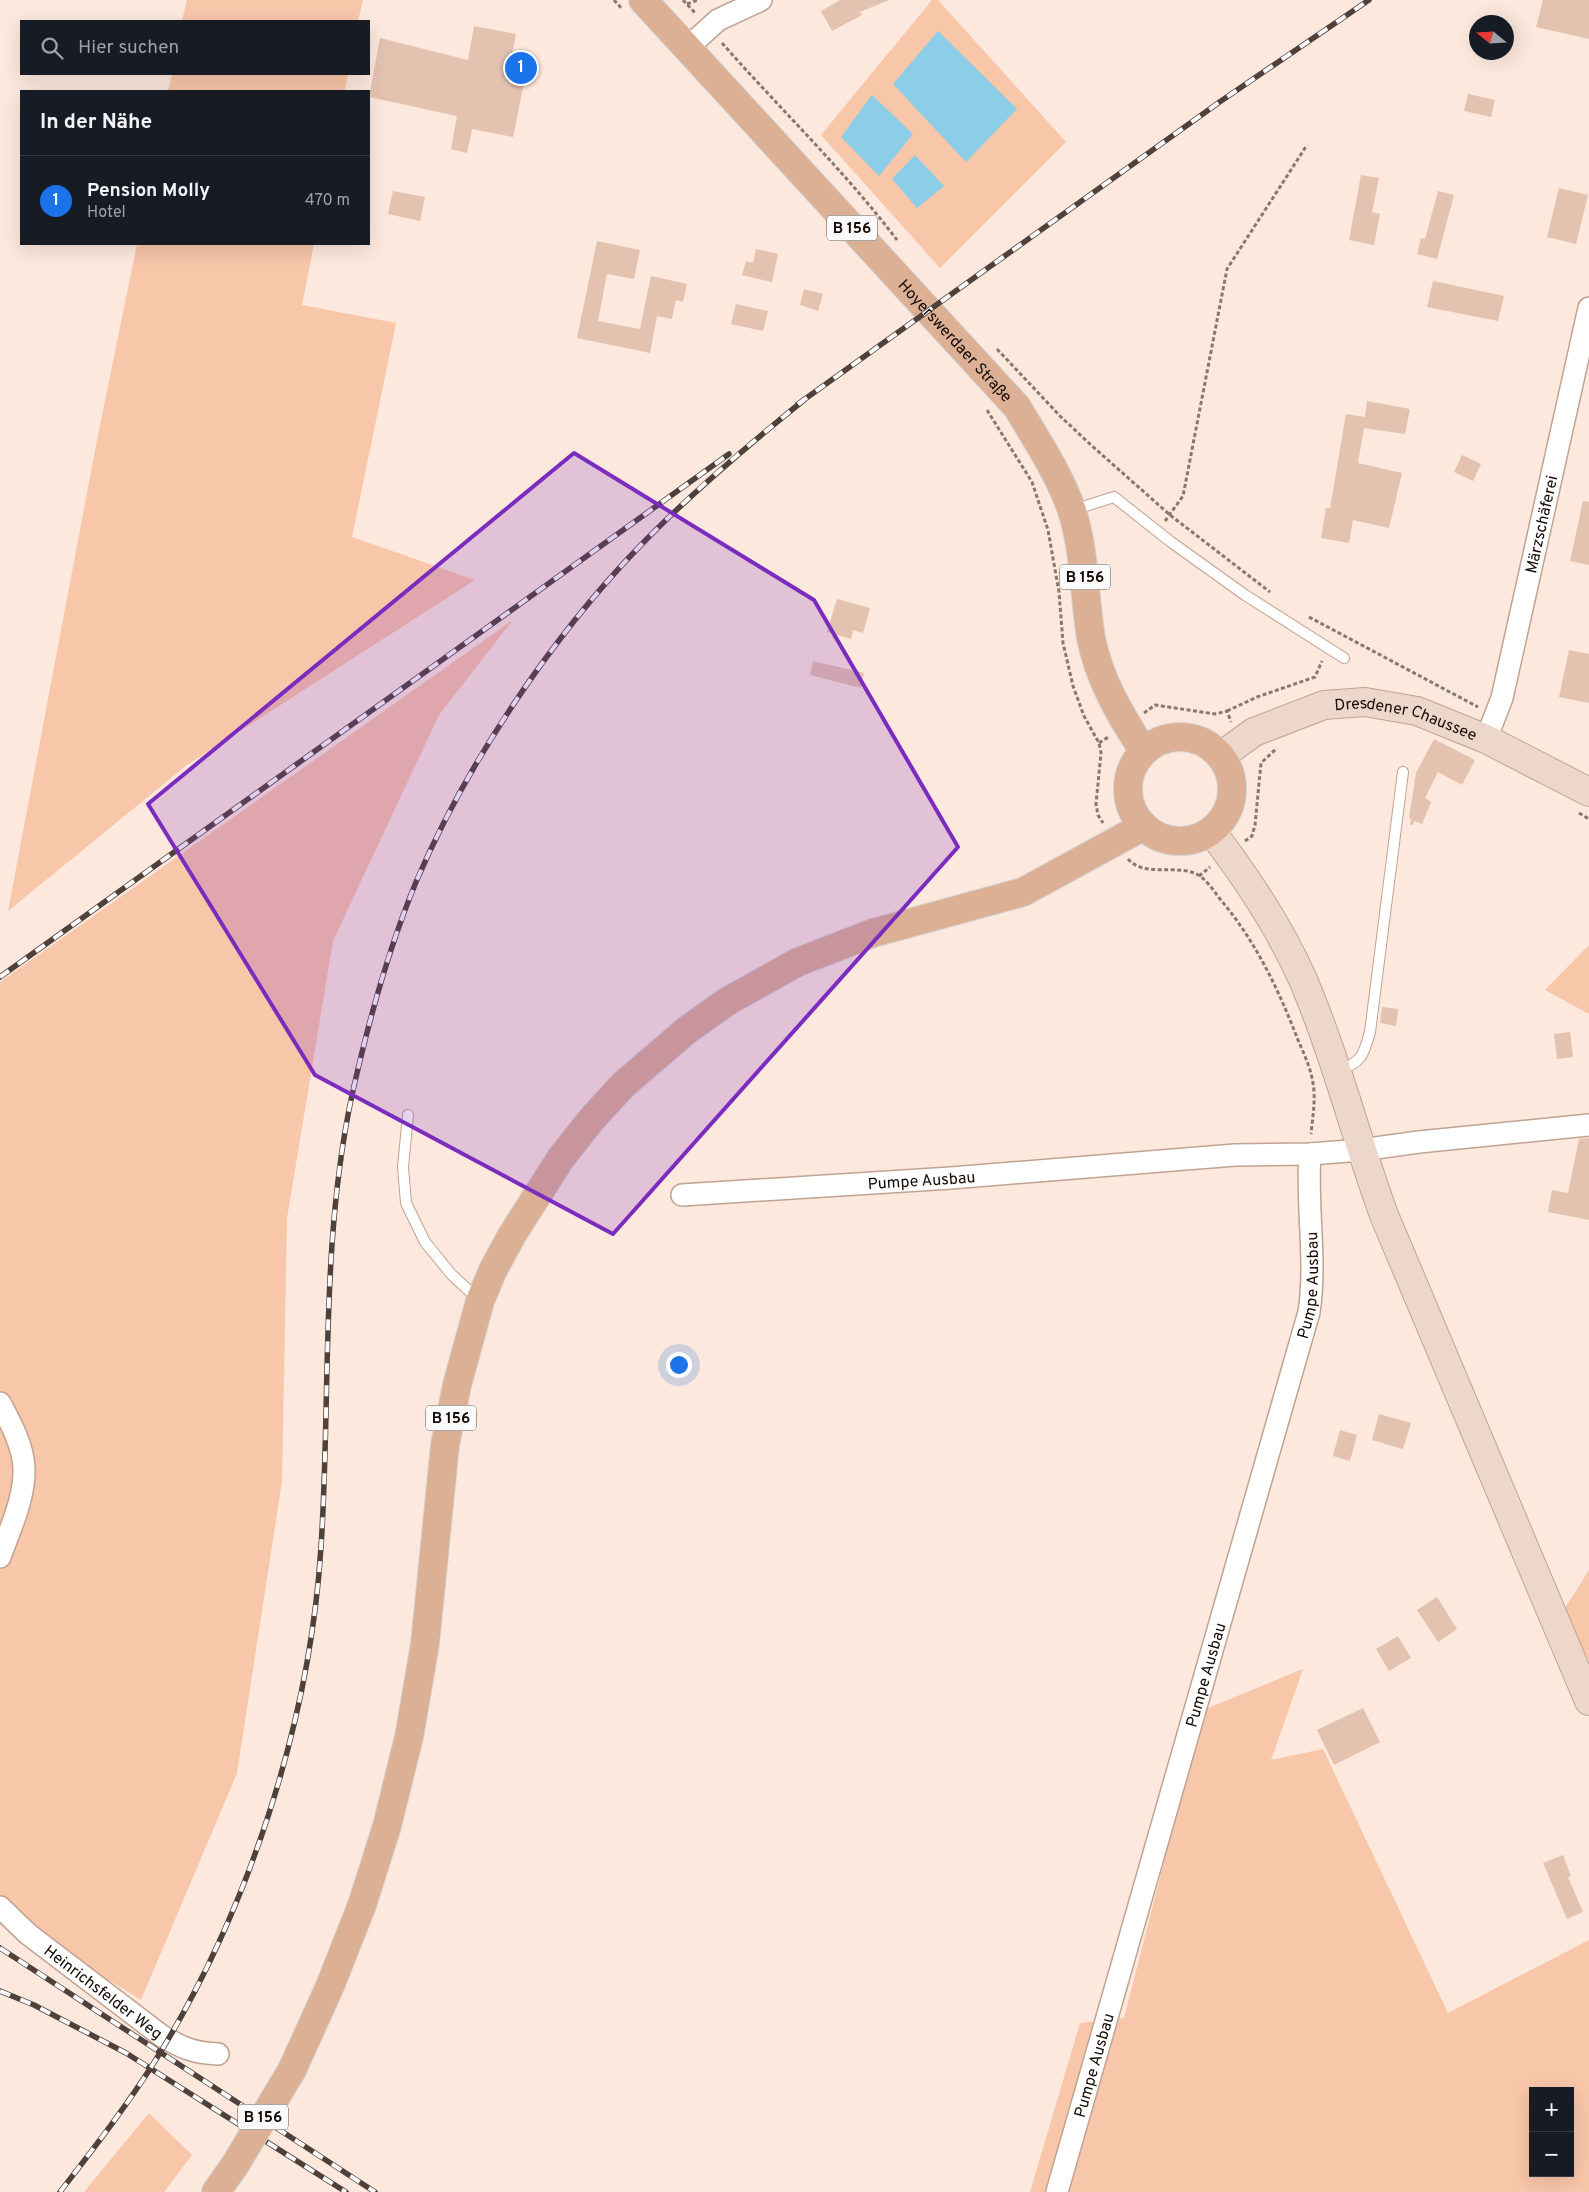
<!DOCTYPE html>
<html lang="de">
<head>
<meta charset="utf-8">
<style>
  :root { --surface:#171b24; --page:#242831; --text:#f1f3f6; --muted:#9ea1a6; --line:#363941; --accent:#1a73e8 }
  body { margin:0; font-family:Overpass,sans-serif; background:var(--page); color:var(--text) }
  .controls { position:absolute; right:15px; bottom:15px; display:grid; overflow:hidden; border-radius:0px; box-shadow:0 5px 20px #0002 }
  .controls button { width:45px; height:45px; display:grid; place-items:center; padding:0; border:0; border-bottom:1px solid var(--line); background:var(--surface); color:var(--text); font:25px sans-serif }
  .compass { position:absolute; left:1469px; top:15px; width:45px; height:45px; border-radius:50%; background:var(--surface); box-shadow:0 5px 20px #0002; rotate:288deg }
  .you { position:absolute; left:678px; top:1364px; width:18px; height:18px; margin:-12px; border:4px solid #fff; border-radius:50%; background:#1a73e8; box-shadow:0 0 0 8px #1a73e833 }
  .badge { display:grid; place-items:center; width:32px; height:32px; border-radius:50%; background:var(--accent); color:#fff; font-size:16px; font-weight:700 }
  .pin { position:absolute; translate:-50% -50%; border:2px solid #fff; box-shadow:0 1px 5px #0006 }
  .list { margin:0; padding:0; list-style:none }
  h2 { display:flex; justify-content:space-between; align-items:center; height:65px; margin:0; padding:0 20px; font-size:21px }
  h2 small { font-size:16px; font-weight:400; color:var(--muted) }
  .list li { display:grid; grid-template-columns:32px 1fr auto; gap:15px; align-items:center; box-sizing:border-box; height:90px; padding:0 20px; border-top:1px solid var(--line) }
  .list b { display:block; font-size:19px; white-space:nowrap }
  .list p { margin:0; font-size:16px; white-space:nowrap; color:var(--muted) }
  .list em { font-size:16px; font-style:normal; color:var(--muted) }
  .icon { flex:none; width:28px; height:28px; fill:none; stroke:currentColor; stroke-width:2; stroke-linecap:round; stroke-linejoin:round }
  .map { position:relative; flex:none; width:1589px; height:2192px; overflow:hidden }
  .search { position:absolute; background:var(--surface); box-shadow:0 5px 20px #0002; left:20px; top:20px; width:350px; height:55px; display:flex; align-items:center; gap:12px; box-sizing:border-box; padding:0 18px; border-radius:0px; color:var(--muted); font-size:19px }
  .panel { position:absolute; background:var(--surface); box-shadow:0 5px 20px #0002; left:20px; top:90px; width:350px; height:155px; border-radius:0px }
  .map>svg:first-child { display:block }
  .green { fill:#f8c6a9; fill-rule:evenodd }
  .water { fill:#8ccee7 }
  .building { fill:#e3c2b0 }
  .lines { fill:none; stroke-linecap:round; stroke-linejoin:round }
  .lane-casing { stroke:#c2a291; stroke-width:12 }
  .street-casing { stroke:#c2a291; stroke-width:24 }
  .secondary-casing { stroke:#c2a291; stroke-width:30 }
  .primary-casing { stroke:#d5d3d2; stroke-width:30 }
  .path { stroke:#877870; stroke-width:3; stroke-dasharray:4 2.5; stroke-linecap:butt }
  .lane { stroke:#fff; stroke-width:10 }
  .street { stroke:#fff; stroke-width:21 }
  .secondary { stroke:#edd7ca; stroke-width:28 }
  .primary { stroke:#dcb095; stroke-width:28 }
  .rail-casing { stroke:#4e413b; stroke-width:5.5 }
  .rail { stroke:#fafafa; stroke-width:4; stroke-dasharray:11; stroke-linecap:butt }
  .primary-bridge-casing { stroke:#d5d3d2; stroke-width:30; stroke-linecap:butt }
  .primary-bridge { stroke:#dcb095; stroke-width:28 }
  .marked { fill:#7b2cbf; fill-opacity:0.2; stroke:#7b2cbf; stroke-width:4; stroke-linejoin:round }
  .labels { text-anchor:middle; stroke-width:4.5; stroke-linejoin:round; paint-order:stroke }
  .shield { fill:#fafafa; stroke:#5a524e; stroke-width:1 }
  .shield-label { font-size:15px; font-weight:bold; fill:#150a05 }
  .street-label { font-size:16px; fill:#150a05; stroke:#fafafa }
</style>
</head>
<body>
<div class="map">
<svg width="1589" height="2192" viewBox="0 0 1589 2192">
  <rect width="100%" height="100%" fill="#fce8dd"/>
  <!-- green -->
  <g class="green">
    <polygon points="187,0 363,0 358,21 182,21"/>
    <polygon points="932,0 938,0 1066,142 940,268 821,135"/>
    <polygon points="172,74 348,74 345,91 168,91"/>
    <polygon points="137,244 314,244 302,305 396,323 352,537 475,580 187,765 8,911 96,445"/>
    <polygon points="513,620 439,715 333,941 287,1218 282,1481 237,1773 141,2000 0,1912 0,982"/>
    <polygon points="1589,945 1589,1014 1545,990"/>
    <polygon points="1589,1570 1589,1661 1562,1613"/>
    <path d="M1303,1669L1271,1760L1323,1749L1448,2013L1589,1940V2192H1030L1080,2023L1124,2018L1203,1710ZM1533,2091H1570V2173H1533Z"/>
    <polygon points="149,2113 192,2155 164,2192 84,2192"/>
  </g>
  <!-- water -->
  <g class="water">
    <polygon points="938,31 1017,109 966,162 893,84"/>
    <polygon points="872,95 913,134 879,176 841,137"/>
    <polygon points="915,155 944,186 917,208 892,179"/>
  </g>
  <!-- building -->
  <g class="building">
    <polygon points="840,0 889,0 860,12 862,15 832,31 821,11"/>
    <polygon points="1543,0 1589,0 1589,39 1536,27"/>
    <polygon points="474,26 516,34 510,65 527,68 513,137 472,129 467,153 451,149 457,116 369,97 380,38 468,60"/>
    <polygon points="1468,94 1495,100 1491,117 1464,111"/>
    <polygon points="1361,175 1379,178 1372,212 1380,214 1374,245 1349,240"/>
    <polygon points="1559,188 1588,195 1576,244 1547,237"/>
    <polygon points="393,191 425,197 420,221 388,214"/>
    <polygon points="1438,191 1454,195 1437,259 1417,254 1421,238 1425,239"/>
    <polygon points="597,241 640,250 634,279 607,274 598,321 640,329 651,276 687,284 683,302 676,300 672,319 657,316 650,353 577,338"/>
    <polygon points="756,249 778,254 772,282 742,275 746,261 753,263"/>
    <polygon points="1433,281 1504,296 1498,321 1427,307"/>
    <polygon points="804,289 823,294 818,311 800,305"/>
    <polygon points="736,304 768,311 763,331 731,324"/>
    <polygon points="1367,401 1410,409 1405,434 1364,428 1358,463 1402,473 1389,528 1353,520 1349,543 1321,538 1326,508 1330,508 1346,414 1365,417"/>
    <polygon points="1462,455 1481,464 1473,481 1454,472"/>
    <polygon points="1583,501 1589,502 1589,565 1570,561"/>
    <polygon points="837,599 870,608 863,633 853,630 851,639 827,632"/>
    <polygon points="1569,650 1589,654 1589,703 1559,697"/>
    <polygon points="813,661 864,673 861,688 810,675"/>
    <polygon points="1434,739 1475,760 1462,785 1438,772 1425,798 1431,802 1422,824 1415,821 1412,825 1410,825 1411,819 1409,818 1416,773"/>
    <polygon points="1382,1007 1398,1009 1396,1026 1380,1023"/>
    <polygon points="1570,1032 1573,1057 1557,1059 1554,1034"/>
    <polygon points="1589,1138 1589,1220 1548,1212 1552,1190 1568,1193 1579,1139"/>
    <polygon points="1379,1414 1411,1423 1403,1449 1372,1440"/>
    <polygon points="1340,1430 1357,1435 1350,1461 1333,1456"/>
    <polygon points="1437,1597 1457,1629 1438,1642 1417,1610"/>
    <polygon points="1398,1636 1411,1658 1389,1671 1376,1649"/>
    <polygon points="1363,1708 1380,1742 1334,1765 1317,1730"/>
    <polygon points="1563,1855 1571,1876 1568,1877 1583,1912 1567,1919 1543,1863"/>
  </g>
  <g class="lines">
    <defs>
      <g id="lane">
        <polyline points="1073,510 1114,497 1171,542 1245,595 1344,658"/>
        <path d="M1338,1070C1362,1063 1364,1054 1370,1032L1403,772"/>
        <polyline points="408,1115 403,1167 406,1203 425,1242 451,1274 479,1300"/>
      </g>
      <g id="street">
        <polyline points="687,48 718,20 761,0"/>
        <path id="s1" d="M1486,739L1502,698L1589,308"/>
        <path id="s2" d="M682,1195L951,1178L1235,1155L1310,1154L1361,1150L1419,1142L1589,1125"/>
        <path d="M0,1403C10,1422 23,1445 24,1468C25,1498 10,1529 0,1557"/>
        <path id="s3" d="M0,1907L28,1934L162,2036C182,2048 194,2053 218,2054"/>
        <path id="s4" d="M1057,2192L1309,1312C1317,1260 1306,1206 1310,1154"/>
      </g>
      <g id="secondary">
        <path id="s5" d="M1221,756L1254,732L1324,705L1365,702L1417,711L1486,739L1589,792"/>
        <path d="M1211,831C1247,878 1280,927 1304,982C1336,1058 1356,1138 1384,1215L1589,1701"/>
      </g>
      <g id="primary">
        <path id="s6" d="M643,0L1017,407C1037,441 1059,473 1072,511C1085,552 1084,595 1091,638C1099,679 1120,715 1143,750"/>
        <circle cx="1180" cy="789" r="52"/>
        <polyline points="292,2070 330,1986 362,1905 387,1826 409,1737 425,1644 445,1445 457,1385 480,1301 493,1270 512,1235 561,1158 591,1120 623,1085 687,1030 728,1001 798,962 873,933 1023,892 1144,826"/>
        <polyline points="216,2192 235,2165"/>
      </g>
    </defs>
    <!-- lane casing -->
    <use href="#lane" class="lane-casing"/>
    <!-- street casing -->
    <use href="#street" class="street-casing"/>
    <!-- secondary casing -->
    <use href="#secondary" class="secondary-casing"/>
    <!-- primary casing -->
    <use href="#primary" class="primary-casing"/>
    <!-- path -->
    <g class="path">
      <polyline points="614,0 622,9"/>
      <polyline points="683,0 696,14"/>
      <polyline points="687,4 698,0"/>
      <path d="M722,43C780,109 844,170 897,240"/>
      <polyline points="997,349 1060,416 1091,445 1170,515 1270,592"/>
      <polyline points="987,410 1032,482 1048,530 1059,592 1063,643 1073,686 1084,716 1099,743 1101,753 1096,804 1098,815 1103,823"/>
      <polyline points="1165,521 1183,496 1227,269 1307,145"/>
      <polyline points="1309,617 1478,707"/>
      <polyline points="1227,711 1257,697 1315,677 1322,661"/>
      <polyline points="1144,713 1155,705 1215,714 1227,711 1231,722"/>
      <polyline points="1099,743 1110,736"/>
      <polyline points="1579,813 1589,819"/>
      <polyline points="1245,841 1252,836 1255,825 1261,763 1277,748"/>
      <path d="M1128,859C1146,879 1178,862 1200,876C1208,882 1214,891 1220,899C1254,939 1277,986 1296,1035C1301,1048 1308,1061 1311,1074C1317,1095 1313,1113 1311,1134"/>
      <polyline points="1199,876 1210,867"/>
    </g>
    <!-- lane -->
    <use href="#lane" class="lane"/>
    <!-- street -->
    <use href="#street" class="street"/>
    <!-- secondary -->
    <use href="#secondary" class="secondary"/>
    <!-- primary -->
    <use href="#primary" class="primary"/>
    <defs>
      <g id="rail">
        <polyline points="798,404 1221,101 1369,0"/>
        <polyline points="0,977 729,454"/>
        <polyline points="0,1948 375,2192"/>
        <polyline points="0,1991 34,2005 126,2053 346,2192"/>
        <path d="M60,2192C93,2149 126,2107 155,2061C248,1912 310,1723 321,1547C331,1395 320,1245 352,1095C368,1023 388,950 416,882C466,765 550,639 639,547C690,494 747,446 804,400"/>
      </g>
    </defs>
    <!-- rail casing -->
    <use href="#rail" class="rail-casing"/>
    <!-- rail -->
    <use href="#rail" class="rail"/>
    <defs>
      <polyline id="primary-bridge" points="235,2165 292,2070"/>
    </defs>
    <!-- primary-bridge casing -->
    <use href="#primary-bridge" class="primary-bridge-casing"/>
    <!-- primary-bridge -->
    <use href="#primary-bridge" class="primary-bridge"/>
  </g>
  <!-- marked area -->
  <path class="marked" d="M574,453L814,600L958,847L613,1234L315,1075L148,804Z"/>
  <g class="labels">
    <!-- shield labels -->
    <g class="shield">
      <rect x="827" y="215.5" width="50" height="25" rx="4"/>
      <rect x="1060" y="564.5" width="50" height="25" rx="4"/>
      <rect x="426" y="1405.5" width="50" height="25" rx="4"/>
      <rect x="238" y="2104.5" width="50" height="25" rx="4"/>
    </g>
    <g class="shield-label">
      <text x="852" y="233">B 156</text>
      <text x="1085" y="582">B 156</text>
      <text x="451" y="1423">B 156</text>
      <text x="263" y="2122">B 156</text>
    </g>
    <!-- street labels -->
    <g class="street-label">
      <text dy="6" stroke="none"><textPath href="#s6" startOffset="462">Hoyerswerdaer Straße</textPath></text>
      <text dy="6" stroke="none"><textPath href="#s1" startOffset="222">Märzschäferei</textPath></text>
      <text dy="6" stroke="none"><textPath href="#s5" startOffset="200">Dresdener Chaussee</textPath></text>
      <text dy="6" stroke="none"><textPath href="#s2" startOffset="240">Pumpe Ausbau</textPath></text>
      <text dy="6" stroke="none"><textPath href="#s4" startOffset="942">Pumpe Ausbau</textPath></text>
      <text dy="6" stroke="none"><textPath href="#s4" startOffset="538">Pumpe Ausbau</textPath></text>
      <text dy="6" stroke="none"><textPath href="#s3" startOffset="134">Heinrichsfelder Weg</textPath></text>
      <text dy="6" stroke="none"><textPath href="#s4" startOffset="132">Pumpe Ausbau</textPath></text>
    </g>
  </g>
</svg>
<div class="controls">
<button>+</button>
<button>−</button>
</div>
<svg class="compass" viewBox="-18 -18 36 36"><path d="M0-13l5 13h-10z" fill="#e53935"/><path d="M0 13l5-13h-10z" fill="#9ea1a6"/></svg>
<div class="you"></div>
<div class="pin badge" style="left:521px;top:68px">1</div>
<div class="search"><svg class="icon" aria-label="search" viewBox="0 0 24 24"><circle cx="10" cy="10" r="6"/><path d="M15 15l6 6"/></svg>Hier suchen</div>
<section class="panel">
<h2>In der Nähe<small></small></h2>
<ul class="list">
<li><span class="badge">1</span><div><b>Pension Molly</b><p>Hotel</p></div><em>470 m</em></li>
</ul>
</section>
</div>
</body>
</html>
